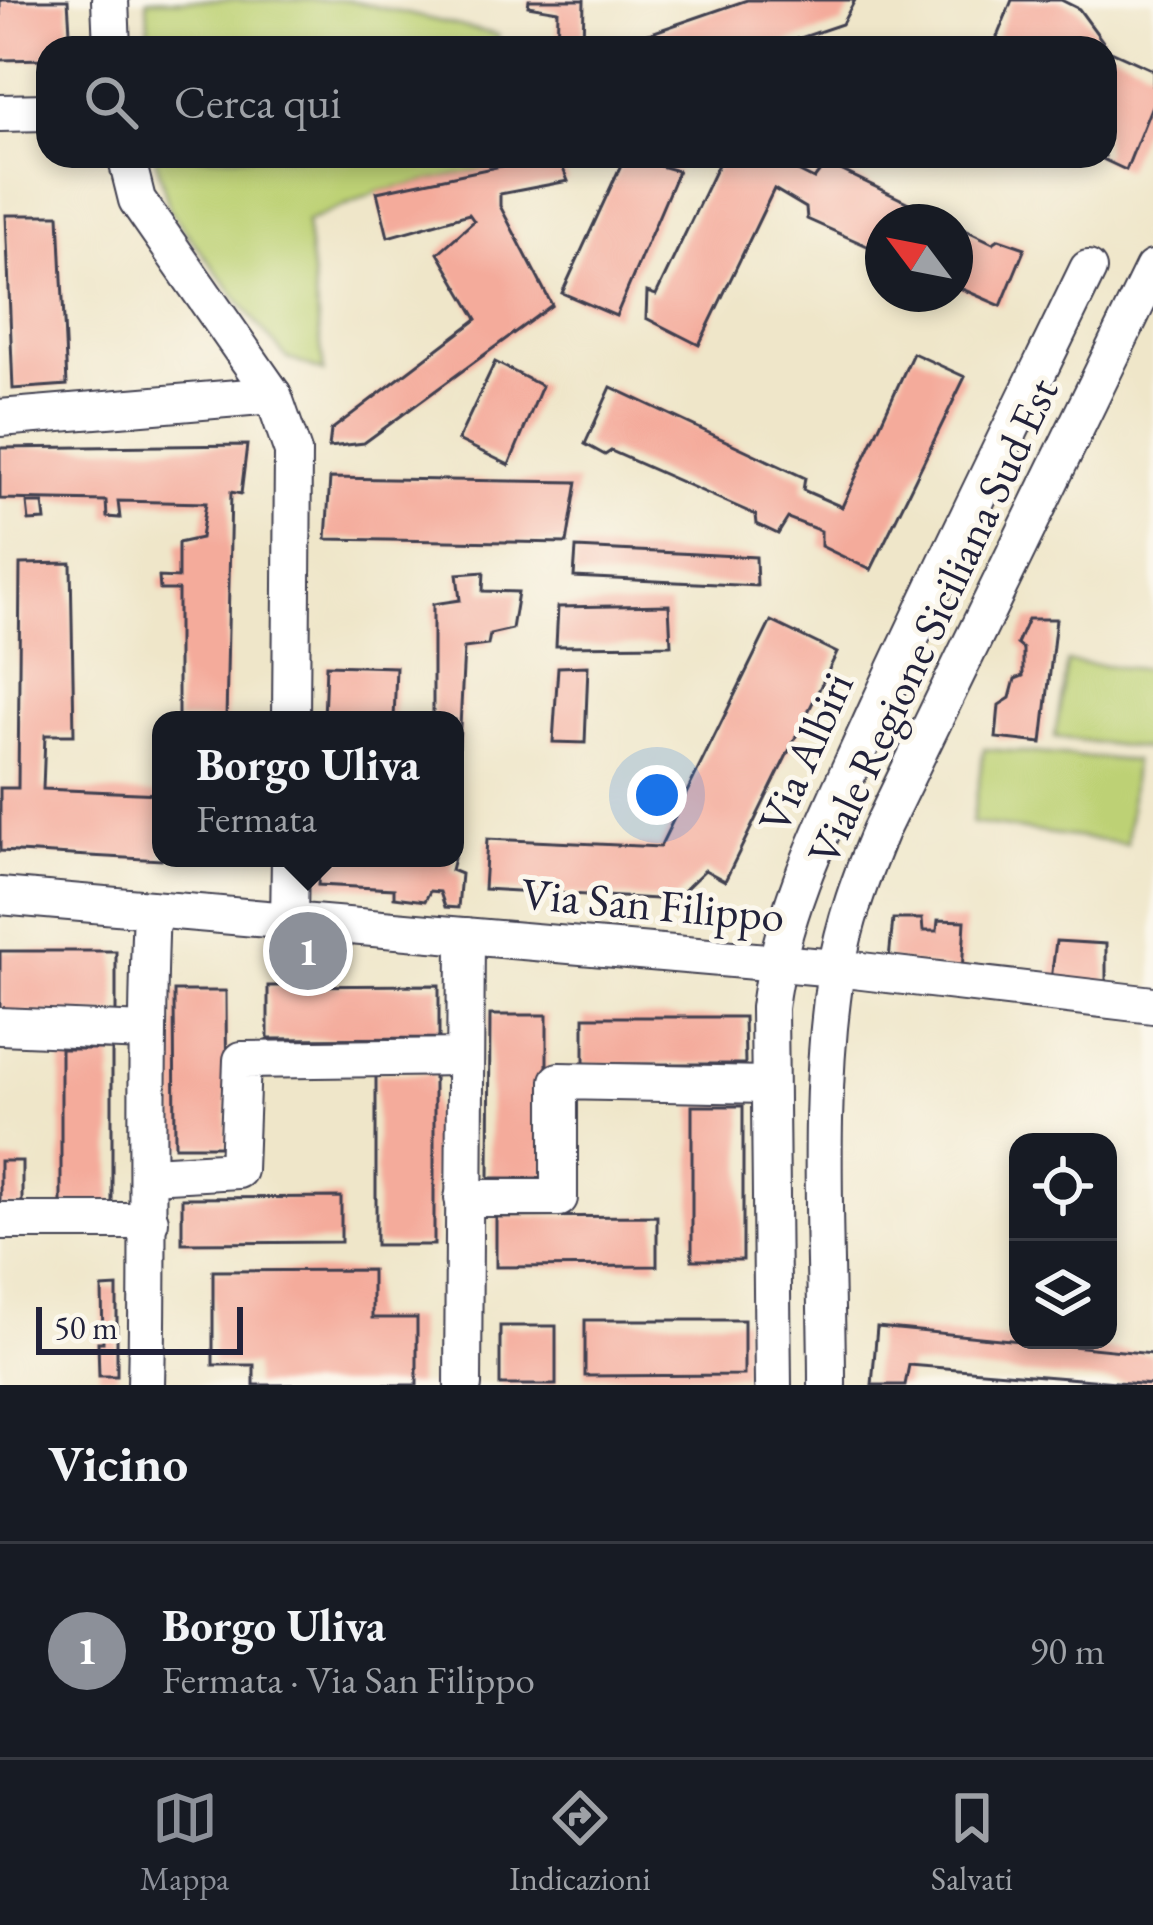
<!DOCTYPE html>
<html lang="it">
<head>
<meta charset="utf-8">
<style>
  :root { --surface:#171b24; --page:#242831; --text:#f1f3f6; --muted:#9ea1a6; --line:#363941; --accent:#8c9099 }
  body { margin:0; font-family:"EB Garamond",serif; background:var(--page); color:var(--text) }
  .controls { position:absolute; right:36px; bottom:36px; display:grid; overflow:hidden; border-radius:24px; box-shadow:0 6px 18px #0003 }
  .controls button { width:108px; height:108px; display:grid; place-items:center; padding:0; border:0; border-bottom:3px solid var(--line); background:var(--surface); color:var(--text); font:60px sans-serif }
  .compass { position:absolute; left:865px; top:204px; width:108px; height:108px; border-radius:50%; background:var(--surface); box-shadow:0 6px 18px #0003; rotate:302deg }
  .scale { position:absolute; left:36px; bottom:30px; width:207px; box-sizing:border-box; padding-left:12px; border:6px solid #22223b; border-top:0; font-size:33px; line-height:42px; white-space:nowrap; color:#22223b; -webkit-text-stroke:9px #fbf7ec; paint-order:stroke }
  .you { position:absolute; left:657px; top:795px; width:42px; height:42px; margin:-30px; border:9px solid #fff; border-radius:50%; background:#1a73e8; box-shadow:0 0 0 18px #1a73e833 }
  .badge { display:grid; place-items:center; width:78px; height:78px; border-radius:50%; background:var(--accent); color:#fff; font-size:39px; font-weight:700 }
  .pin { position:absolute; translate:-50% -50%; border:6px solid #fff; box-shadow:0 3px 12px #0006 }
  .popup { position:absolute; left:152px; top:711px; width:312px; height:156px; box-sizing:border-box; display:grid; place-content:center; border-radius:24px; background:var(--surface); filter:drop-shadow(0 3px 9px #0005); font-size:39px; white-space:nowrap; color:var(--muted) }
  .popup b { font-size:45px; color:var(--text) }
  .popup::after { content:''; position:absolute; left:50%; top:100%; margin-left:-24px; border:24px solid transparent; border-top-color:var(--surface) }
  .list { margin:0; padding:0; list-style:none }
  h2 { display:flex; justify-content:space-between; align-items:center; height:156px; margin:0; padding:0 48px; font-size:51px }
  h2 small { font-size:39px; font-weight:400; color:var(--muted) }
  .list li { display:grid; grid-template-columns:78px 1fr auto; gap:36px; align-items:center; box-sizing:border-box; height:216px; padding:0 48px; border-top:3px solid var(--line) }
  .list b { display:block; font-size:45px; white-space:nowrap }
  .list p { margin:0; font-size:39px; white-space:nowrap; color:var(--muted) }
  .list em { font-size:39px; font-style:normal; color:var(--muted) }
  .icon { flex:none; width:66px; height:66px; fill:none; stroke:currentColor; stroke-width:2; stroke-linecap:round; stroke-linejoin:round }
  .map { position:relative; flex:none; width:1153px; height:1385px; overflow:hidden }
  .search { position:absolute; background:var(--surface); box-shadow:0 6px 18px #0003; left:36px; right:36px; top:36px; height:132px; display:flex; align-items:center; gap:30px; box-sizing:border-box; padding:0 42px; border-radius:36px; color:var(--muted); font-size:45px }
  .sheet { height:372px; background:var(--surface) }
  nav { display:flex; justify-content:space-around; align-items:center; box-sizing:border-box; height:168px; border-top:3px solid var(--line); background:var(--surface); font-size:33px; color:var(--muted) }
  nav a { display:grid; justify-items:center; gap:6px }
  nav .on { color:var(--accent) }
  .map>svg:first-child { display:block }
  .green { fill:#bdd174; stroke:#707a58; stroke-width:3 }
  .building { fill:#f4ab9b }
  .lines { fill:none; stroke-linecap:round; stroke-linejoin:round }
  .minor-casing { stroke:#413f50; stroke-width:40 }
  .minor { stroke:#fff; stroke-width:36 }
  .labels { text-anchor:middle; stroke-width:10; stroke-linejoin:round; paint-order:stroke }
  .street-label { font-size:45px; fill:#22223b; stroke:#fbf7ec }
</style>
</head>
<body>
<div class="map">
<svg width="1153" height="1385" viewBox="0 0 1153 1385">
  <rect width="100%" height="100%" fill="#fbf7ec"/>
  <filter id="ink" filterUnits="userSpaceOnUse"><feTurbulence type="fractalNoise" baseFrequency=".00833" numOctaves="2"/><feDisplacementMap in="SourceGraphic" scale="24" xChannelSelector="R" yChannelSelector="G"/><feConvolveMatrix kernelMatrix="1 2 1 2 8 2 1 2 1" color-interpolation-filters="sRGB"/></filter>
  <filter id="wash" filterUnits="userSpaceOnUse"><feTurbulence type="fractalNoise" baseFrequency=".004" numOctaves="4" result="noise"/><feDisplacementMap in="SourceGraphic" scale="48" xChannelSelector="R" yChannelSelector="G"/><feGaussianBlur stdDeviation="2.7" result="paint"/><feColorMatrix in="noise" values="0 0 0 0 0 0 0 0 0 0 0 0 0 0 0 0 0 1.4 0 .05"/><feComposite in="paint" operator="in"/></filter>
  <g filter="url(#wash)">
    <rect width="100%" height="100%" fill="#efe6c9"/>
    <!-- green -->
    <g class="green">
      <polygon points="147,0 348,0 498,35 499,48 149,48"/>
      <polygon points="155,156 506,156 507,165 377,192 306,222 324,372 287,358 257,324 170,211"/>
      <polygon points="1067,662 1153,670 1153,750 1055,737"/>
      <polygon points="984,749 1134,761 1127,844 972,823"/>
    </g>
    <g id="blocks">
      <!-- building -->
      <g class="building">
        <polygon points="0,0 68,0 71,48 48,48 48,59 0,60"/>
        <polygon points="529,0 584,0 583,48 557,48 558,11 528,6"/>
        <polygon points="747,0 855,0 842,24 771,48 608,48"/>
        <polygon points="1012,0 1061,0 1079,9 1109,50 1153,70 1153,103 1126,170 1096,156 1105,156 1105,48 1002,48 997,37"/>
        <polygon points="549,156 558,156 568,181 500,194 500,206 552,305 364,443 329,447 331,430 477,319 438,253 474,221 469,214 388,237 377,192"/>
        <polygon points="625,156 678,171 616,316 562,293"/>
        <polygon points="722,156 784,156 782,163 814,179 826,163 948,222 883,222 883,253 807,219 806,208 774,189 699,345 646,318 647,292 656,295"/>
        <polygon points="6,215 59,215 67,385 13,389"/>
        <polygon points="955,225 993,243 999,239 1025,248 1001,306 955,286"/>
        <polygon points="913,353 965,377 871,570 821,546 821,531 788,518 778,534 757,524 756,515 611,451 605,455 585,444 611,387 805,478 803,490 842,507"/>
        <polygon points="495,362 542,386 509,465 458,440"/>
        <polygon points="247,445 241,494 231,492 226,720 178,720 178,590 160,590 159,577 178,578 178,543 201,538 206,503 118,501 120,518 107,517 106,501 0,499 0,448"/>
        <polygon points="330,478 577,482 567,543 326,539"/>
        <polygon points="27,503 43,503 45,520 29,521"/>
        <polygon points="576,548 756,557 757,586 574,577"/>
        <polygon points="71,563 74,735 45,735 43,789 161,794 161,860 0,851 0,788 18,788 20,564"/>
        <polygon points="484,572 483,591 518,592 512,629 490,634 488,645 464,648 459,746 455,745 455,720 433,720 433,604 460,600 457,574"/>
        <polygon points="669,605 671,645 556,646 558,607"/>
        <polygon points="1028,619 1056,619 1042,743 996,738 999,705 1010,698 1015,679 1023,676 1023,649 1017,644"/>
        <polygon points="771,621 837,653 725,881 705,870 674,900 484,889 487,839 660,847"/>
        <polygon points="326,665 396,667 394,720 324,720"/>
        <polygon points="588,666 585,743 553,742 558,667"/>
        <polygon points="320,858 454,858 451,870 461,874 458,908 445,907 440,892 430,891 425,901 394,897 394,889 318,885"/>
        <polygon points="893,919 922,919 923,931 937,931 938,920 965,921 962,972 889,959"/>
        <polygon points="1056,941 1106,944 1106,986 1051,980"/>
        <rect x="0" y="951" width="116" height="63"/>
        <polygon points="439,985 439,1038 268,1039 268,986"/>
        <polygon points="174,991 226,991 227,1146 175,1146"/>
        <polygon points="490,1015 547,1015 547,1178 489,1178"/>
        <polygon points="584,1017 744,1017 745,1064 584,1064"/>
        <rect x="61" y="1049" width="51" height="157"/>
        <rect x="376" y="1074" width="58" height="171"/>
        <rect x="692" y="1106" width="51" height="154"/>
        <rect x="0" y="1161" width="22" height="46"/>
        <polygon points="341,1197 341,1242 182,1243 182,1198"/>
        <polygon points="657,1216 657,1266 496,1267 496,1217"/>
        <polygon points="372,1270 372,1318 417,1318 417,1385 254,1385 254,1365 213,1365 213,1271"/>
        <polygon points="117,1287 117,1376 99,1376 98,1342 103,1342 102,1288"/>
        <polygon points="585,1320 744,1320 744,1375 585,1376"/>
        <rect x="500" y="1326" width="56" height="59"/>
        <polygon points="877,1327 1153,1354 1153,1385 909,1365 905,1385 872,1385"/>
      </g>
    </g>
  </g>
  <g filter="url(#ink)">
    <use href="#blocks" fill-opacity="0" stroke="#413f50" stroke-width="3"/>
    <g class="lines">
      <defs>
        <g id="minor">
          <polyline points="110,0 112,48"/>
          <polyline points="0,113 48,112"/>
          <polyline points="126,156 137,200 273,395 293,452 291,720"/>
          <polyline points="0,418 273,395"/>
          <polyline points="0,896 836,968 1153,1005"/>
          <polyline points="289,921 290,858"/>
          <polyline points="0,1026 146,1032"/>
          <polyline points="150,1175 238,1170 242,1060 463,1057"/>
          <polyline points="463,1198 559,1198 559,1081 768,1085"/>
          <polyline points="0,1221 150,1221"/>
          <path d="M146,1385C150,1226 144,1068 151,910"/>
          <polyline points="463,1385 466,936"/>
          <path d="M773,1385L769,1008C782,903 831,812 874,716C943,566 1016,418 1088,269"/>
          <path d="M827,1385C827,1251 815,1103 836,971C844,922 861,877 880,831L1153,269"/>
        </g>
      </defs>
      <!-- minor casing -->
      <use href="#minor" class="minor-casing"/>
      <!-- minor -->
      <use href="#minor" class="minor"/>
    </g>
  </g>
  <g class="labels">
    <!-- street labels -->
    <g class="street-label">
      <text transform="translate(932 621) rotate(-65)" y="16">Viale Regione Siciliana Sud Est</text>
      <text transform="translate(805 752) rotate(-66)" y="16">Via Albiri</text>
      <text transform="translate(653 904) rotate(5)" y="16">Via San Filippo</text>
    </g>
  </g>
</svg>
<div class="controls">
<button><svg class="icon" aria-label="locate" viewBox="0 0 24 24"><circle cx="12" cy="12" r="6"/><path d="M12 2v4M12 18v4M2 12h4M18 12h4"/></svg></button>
<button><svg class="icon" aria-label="layers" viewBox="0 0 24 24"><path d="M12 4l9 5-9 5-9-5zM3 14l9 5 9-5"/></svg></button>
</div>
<svg class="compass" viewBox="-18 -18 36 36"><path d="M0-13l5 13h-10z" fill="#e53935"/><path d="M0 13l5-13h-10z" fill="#9ea1a6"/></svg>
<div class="scale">50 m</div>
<div class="you"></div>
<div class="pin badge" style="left:308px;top:951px">1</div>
<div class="popup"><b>Borgo Uliva</b>Fermata</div>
<div class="search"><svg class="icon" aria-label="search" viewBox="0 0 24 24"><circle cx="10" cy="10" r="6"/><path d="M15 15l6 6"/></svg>Cerca qui</div>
</div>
<section class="sheet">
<h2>Vicino<small></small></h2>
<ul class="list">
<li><span class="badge">1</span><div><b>Borgo Uliva</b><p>Fermata · Via San Filippo</p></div><em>90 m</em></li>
</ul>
</section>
<nav>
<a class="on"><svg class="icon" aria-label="map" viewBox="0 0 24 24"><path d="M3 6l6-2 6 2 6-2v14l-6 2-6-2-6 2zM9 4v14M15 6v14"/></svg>Mappa</a>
<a><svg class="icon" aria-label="directions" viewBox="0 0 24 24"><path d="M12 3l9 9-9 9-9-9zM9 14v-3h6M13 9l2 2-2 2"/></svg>Indicazioni</a>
<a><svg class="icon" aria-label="saved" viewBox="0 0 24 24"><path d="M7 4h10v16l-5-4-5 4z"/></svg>Salvati</a>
</nav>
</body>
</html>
